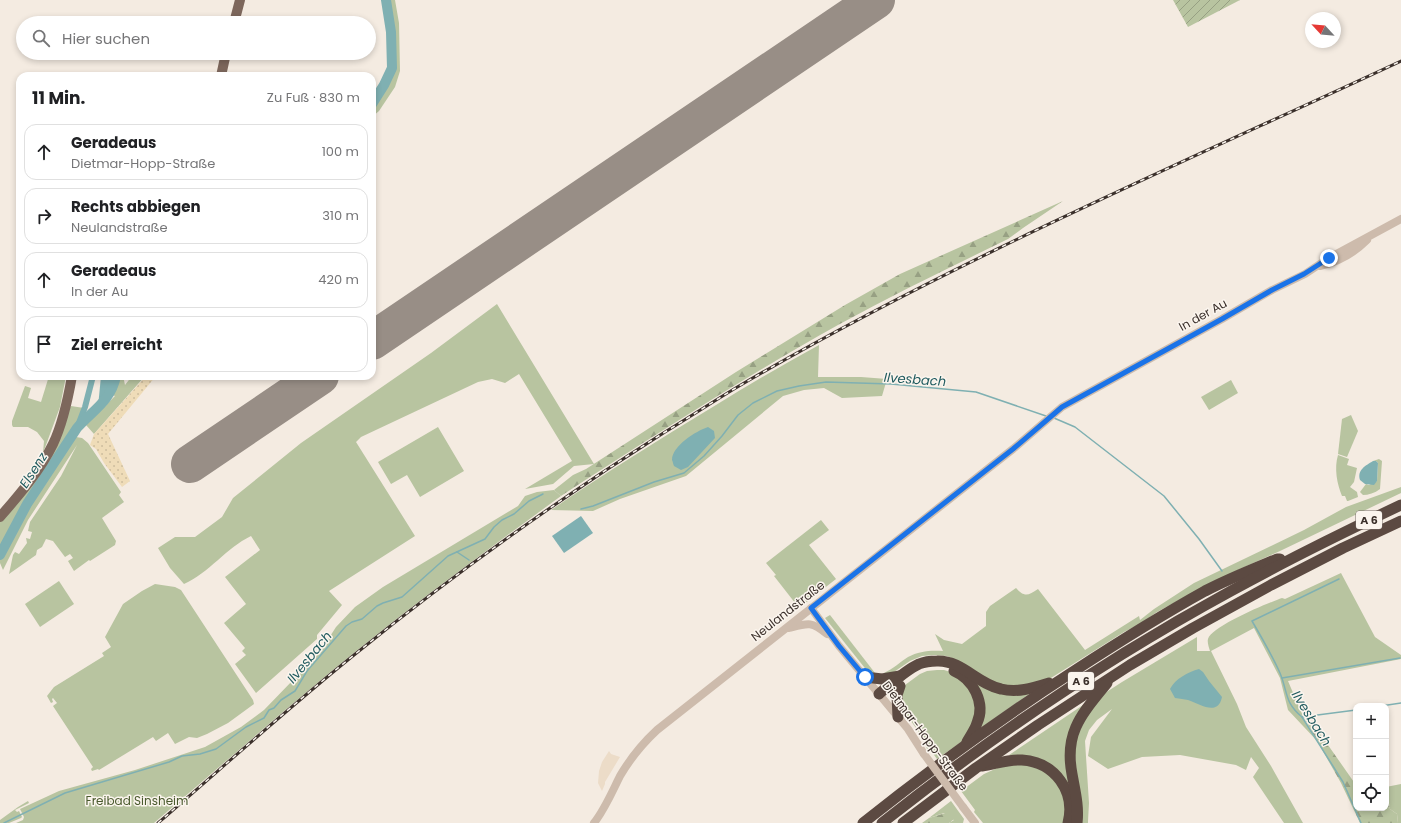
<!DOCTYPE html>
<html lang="de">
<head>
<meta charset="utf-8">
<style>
  :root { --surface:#fff; --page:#f6f6f6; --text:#202124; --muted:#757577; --line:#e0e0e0 }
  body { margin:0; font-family:Poppins,sans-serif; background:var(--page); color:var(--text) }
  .controls { position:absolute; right:12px; bottom:12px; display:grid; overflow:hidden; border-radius:8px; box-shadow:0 2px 6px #0003 }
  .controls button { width:36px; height:36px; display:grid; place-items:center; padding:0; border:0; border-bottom:1px solid var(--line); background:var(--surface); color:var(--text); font:20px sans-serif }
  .compass { position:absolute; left:1305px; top:12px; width:36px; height:36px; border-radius:50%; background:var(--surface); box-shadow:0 2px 6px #0003; rotate:296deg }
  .stop { position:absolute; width:12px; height:12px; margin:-9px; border:3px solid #1a73e8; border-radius:50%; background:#fff }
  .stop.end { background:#1a73e8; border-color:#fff; box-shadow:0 1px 4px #0008 }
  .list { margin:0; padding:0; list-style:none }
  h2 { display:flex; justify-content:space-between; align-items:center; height:52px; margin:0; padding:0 16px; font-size:17px }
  h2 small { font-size:13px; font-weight:400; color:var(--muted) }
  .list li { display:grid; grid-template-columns:26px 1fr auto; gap:12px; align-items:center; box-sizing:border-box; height:56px; margin:0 8px 8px; padding:0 8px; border:1px solid var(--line); border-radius:12px }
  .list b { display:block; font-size:15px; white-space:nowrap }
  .list p { margin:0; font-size:13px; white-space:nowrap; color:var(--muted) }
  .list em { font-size:13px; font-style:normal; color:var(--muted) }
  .icon { flex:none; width:22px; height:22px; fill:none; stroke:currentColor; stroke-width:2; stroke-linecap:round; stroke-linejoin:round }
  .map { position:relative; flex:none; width:1401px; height:823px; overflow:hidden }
  .search { position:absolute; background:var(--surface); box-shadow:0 2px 6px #0003; left:16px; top:16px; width:360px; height:44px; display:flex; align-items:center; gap:10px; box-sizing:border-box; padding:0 14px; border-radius:22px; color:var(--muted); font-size:15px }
  .panel { position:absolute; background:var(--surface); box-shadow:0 2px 6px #0003; left:16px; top:72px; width:360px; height:308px; border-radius:12px }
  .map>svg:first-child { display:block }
  .green { fill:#b8c4a0 }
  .forest { fill:url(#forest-firs) }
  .sand { fill:url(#sand-dots) }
  .garden { fill:url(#garden-furrows) }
  .plaza { fill:#ecdcc8 }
  .water { fill:#7fb0b2 }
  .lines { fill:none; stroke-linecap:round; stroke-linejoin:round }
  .stream { stroke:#7fb0b2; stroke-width:1.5 }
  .canal { stroke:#7fb0b2; stroke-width:6 }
  .river { stroke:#7fb0b2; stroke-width:10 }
  .runway { stroke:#988e86; stroke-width:38 }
  .tertiary { stroke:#cdbbac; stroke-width:8 }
  .primary { stroke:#7d675c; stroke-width:10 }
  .motorway { stroke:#5c4a42; stroke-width:11 }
  .rail-casing { stroke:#3b302b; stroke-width:3 }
  .rail { stroke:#fbf5ee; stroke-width:1.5; stroke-dasharray:4.5; stroke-linecap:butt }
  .tertiary-bridge { stroke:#cdbbac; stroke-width:8 }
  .route { stroke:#1a73e8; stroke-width:5 }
  .labels { text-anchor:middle; stroke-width:3; stroke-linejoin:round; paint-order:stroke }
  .shield { fill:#fbf5ee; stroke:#756b66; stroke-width:1 }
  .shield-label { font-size:11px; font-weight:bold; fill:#3b302b }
  .street-label { font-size:12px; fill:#3b302b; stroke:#fbf5ee }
  .park-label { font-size:12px; fill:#4a5a2e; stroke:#fbf5ee }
  .water-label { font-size:13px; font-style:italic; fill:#1f5a5e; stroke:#fbf5ee }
</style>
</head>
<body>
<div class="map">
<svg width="1401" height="823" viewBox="0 0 1401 823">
  <defs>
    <pattern id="forest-firs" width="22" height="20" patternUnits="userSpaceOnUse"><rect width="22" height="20" fill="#b8c4a0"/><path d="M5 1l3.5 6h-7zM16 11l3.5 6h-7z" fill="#97a083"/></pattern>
    <pattern id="sand-dots" width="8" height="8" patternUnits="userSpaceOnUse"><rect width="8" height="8" fill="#efdcb8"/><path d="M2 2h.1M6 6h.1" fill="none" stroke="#cebd9e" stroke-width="1.8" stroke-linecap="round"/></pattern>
    <pattern id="garden-furrows" width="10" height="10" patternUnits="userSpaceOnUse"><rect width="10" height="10" fill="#b8c4a0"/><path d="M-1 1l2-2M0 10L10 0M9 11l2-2" fill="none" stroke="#97a083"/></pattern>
  </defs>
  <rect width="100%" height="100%" fill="#f4ebe1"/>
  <!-- green -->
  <g class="green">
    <polygon points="385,0 395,0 399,23 400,71 395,87 379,111 372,117 372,102 383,84 391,68 390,33"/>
    <path d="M497,304L594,464L574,466L553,484L525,489L572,461L519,374L505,383L492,379L478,382L361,437L356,442L415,536L329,591L342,605L317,635V639L256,693L235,664L246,655L242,651L245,648L224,623L246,604L225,577L260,550L251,536C226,548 209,573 184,584L170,568L158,548L175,537H195L222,517L233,498L301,443L431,353Z"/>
    <path d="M819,345L818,377H861L887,379L882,396L842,398L824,388L804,390L783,396L686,476L620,499L593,511L551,510C605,473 660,439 716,405C750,384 784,364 819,345Z"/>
    <polygon points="49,376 66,376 60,407 43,453 44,441 37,432 28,427 13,427 12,425 12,421 25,386 31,388 28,398 41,402"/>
    <polygon points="116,376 123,376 125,385 132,376 145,376 94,434 86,425 115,396 110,394"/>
    <polygon points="1231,380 1238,393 1209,410 1201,397"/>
    <polygon points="71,406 84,408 70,436 82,438 88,443 121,492 119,495 124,502 102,518 116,541 115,545 90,561 89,560 74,571 68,561 73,558 70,554 65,557 53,541 46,539 42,547 37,550 36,555 9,574 13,555 15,552 19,554 27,543 26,538 30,539 32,532 28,531 30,522 61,476 77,445 28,520 3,570 0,563 0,520 8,512"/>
    <polygon points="1351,415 1358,431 1347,457 1338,454 1342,419"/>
    <polygon points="438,427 464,471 420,497 407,475 391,484 378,462"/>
    <path d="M1338,455L1349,459L1347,465L1357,468L1354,482L1350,487L1357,492L1358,497L1348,501H1347L1345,496H1342C1337,484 1334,468 1338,455Z"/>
    <path d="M1379,459L1382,461L1380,489C1375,493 1368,495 1363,495L1360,492L1366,484L1369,485L1377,481L1378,463L1376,461H1373Z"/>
    <path d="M1401,487V493L1280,551L1240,569L1181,599L1157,612L1140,624L1124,632L1043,683L1018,688L987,681L958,661L947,656L934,655L922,656L910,661L891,674L884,673C893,669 900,662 908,657C919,651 931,650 943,651L935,634L944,640L962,644L986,626V612L990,606L1016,588C1024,597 1028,596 1038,589L1085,650L1139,616L1140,620L1154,609L1194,583L1304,530L1346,507Z"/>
    <path d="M554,490L561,496C491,547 422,598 355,652C287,707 221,766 154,823H16L23,820L24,817L20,809L59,791L135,770L205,747L241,727L264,710L293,680L320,652L336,627L355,607L383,587L518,506L525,496L537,492Z"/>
    <polygon points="821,520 829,530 809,545 836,579 799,608 774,576 776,575 766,563"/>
    <path d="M1341,573L1375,637L1401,655V659L1288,681L1305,721L1319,743L1288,710L1280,678L1254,628L1211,651L1237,704L1246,727L1271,766L1303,823H1284L1253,777L1259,768L1251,757L1246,770L1236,765L1180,755L1142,757L1108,769L1088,756L1091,737L1112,709L1097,720L1089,730L1085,741L1089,803L1088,821V823H1081L1074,744L1083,717L1105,693L1122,682L1197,637V651H1210C1209,648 1207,642 1208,639C1212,626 1268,603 1282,598L1285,599Z"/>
    <polygon points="59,581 74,604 40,627 25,604"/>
    <polygon points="155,584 175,587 181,590 253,700 254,704 228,723 207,734 197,738 189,737 175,744 168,733 156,741 153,737 99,770 98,769 92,771 91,769 93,767 53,706 57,703 53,698 52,699 53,702 51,703 47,696 54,687 104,656 102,653 111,647 105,637 123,604 142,591"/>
    <polygon points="830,615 875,673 868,672 825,618"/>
    <polygon points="937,670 944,670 957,674 973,690 977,716 964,740 937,759 929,748 927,749 921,735 903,710 902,691 905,685 920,674 927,671"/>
    <polygon points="975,679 1032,692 978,730"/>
    <polygon points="1086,703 1076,717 1070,784 1068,785 1060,775 1009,755"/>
    <polygon points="1026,763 1052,774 1068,802 1063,823 983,823 974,812 975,810 961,791 984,774 1004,765"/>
    <polygon points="1401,784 1401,823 1398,823 1397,814 1390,809 1386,787"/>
    <polygon points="28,801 29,803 15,810 17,812 19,811 22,817 21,818 9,823 0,823 0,820 18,807"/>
    <polygon points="951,801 964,819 963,823 949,823 954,820 944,813 929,818"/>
  </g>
  <!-- forest -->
  <g class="forest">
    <path d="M1063,201L1023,228L1008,239C951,267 894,294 838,325C743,378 652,437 561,496L554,490L573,475L586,469L736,372L845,305L900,274Z"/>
    <polygon points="1304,718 1321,735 1356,785 1356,808 1386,808 1386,790 1390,809 1397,814 1398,823 1360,823 1341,783"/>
    <polygon points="952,811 957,813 958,816 949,823 922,823 929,818"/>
  </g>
  <!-- sand -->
  <polygon class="sand" points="146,376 156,376 108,434 130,481 122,487 104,463 96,449 90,445 94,434"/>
  <!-- garden -->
  <polygon class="garden" points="1173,0 1240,0 1188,27"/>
  <!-- plaza -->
  <polygon class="plaza" points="609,751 611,754 620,757 605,782 605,784 602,791 598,783 599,771 602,762"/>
  <!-- water -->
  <g class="water">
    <polygon points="101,376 116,376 116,377 108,398 98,407"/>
    <path d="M708,427L714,431L715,438L688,467L681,470L674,466C673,464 673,462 672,460C672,446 696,431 708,427Z"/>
    <path d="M1373,461H1376L1378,463L1377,481L1374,485L1365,484L1360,480C1357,470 1365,466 1373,461Z"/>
    <polygon points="581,516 593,533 564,553 552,536"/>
    <path d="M1199,669L1203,672L1209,681L1222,697C1218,717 1200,704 1188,700C1184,699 1180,699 1175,698L1170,689C1175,679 1188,672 1199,669Z"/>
  </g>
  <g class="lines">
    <!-- stream -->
    <g class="stream">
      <polyline points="1054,418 1075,427 1164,496 1199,539 1222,571"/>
      <polyline points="581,509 593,506 654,482 684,473 704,456 722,436 738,415 753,403 777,391 799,386 826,382 891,384 976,392 1046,416"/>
      <polyline points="457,552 469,560"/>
      <path d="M1339,579L1252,621C1262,638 1272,655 1280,673C1288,692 1284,702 1302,717L1343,782L1361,823"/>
      <polyline points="1282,678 1400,658"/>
      <polyline points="1381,706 1401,703"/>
      <polyline points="1302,717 1356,710"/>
      <polyline points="4,823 65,793 169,762 182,756 200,754 216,749 246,727 264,718 269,710 274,708 281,700 295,691 307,671 346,626 352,622 362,619 377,606 383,603 402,597 448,556 485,539 494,527 502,520 514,514 529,501 543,494"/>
    </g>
    <!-- canal -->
    <polyline class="canal" points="77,428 85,407 93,376"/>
    <!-- river -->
    <g class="river">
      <polyline points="372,104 384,85 392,68 391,32 386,0"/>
      <path d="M0,555L27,504L77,428C93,410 111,401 116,376"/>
    </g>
    <!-- runway -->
    <g class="runway">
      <polyline points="372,341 876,0"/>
      <polyline points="190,464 320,376"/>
    </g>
    <!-- tertiary -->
    <g class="tertiary">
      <path d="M1320,266C1338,262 1354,253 1367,240"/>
      <polyline points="811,608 839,646 908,729 924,754"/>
      <path d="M789,628C808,623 811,621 827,634"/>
      <polyline points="963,807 975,823"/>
      <path d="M594,823C605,809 612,792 620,776C630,759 643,743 657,730L1013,449L1062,407L1222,319L1272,290L1305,274L1329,258L1401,219"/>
    </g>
    <!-- primary -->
    <g class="primary">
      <polyline points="234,23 240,0"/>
      <polyline points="221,76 226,53"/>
      <path d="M0,517C19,495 40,471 53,444C63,423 68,399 72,376"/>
    </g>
    <!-- motorway -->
    <g class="motorway">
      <path d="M954,671C973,679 986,703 977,723C975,730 970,736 967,742"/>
      <polyline points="865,677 882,679 900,676"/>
      <path d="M879,694C891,684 904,671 919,664C924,662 930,661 937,661C962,660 977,684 1001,689C1018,693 1033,688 1049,683"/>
      <polyline points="898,717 897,695 900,686"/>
      <path d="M982,766C995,764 1009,759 1022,760C1055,762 1076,792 1068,823"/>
      <path d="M863,823C931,769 1001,718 1074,671C1117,643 1160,616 1205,591C1228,579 1253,569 1277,559H1280"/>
      <path d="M882,823C992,736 1108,658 1231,591C1287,560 1344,532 1401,505"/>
      <polyline points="903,823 976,768 1038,725 1130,665 1193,628 1271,585 1343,548 1401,521"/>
      <path d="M1077,823C1079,806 1075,791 1072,774C1064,732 1082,714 1107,683"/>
    </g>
    <defs>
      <path id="rail" d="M158,823C223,767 287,709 354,655C453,575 557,500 665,432C688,418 711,403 734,389C948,263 1176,166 1401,61"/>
    </defs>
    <!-- rail casing -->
    <use href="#rail" class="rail-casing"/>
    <!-- rail -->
    <use href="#rail" class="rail"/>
    <!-- tertiary-bridge -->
    <polyline class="tertiary-bridge" points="924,754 963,807"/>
  </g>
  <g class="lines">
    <!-- route -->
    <polyline class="route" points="865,677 839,646 811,608 1013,449 1062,407 1222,319 1272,290 1304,274 1329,258"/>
  </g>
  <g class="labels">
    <!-- shield labels -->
    <g class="shield">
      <rect x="1356" y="511" width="26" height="18" rx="3"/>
      <rect x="1068" y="672" width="26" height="18" rx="3"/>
    </g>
    <g class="shield-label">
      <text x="1369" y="524">A 6</text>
      <text x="1081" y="685">A 6</text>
    </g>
    <!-- street labels -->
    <g class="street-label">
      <text transform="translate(1203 315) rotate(-29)" y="4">In der Au</text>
      <text transform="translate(788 611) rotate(-38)" y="4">Neulandstraße</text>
      <text transform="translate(925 736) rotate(53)" y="4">Dietmar-Hopp-Straße</text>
    </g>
    <!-- park labels -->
    <g class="park-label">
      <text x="137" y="805">Freibad Sinsheim</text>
    </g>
    <!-- water labels -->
    <g class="water-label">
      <text transform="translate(915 379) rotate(4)" y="5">Ilvesbach</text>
      <text transform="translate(33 470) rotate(-57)" y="5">Elsenz</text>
      <text transform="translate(309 657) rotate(-51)" y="5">Ilvesbach</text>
      <text transform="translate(1312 718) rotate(58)" y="5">Ilvesbach</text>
    </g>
  </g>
</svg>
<div class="controls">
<button>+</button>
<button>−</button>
<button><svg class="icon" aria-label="locate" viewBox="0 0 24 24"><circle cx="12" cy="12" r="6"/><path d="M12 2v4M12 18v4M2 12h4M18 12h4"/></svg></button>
</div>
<svg class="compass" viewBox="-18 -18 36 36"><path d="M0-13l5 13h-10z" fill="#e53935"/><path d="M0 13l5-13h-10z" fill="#757577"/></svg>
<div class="stop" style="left:865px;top:677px"></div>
<div class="stop end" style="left:1329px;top:258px"></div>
<div class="search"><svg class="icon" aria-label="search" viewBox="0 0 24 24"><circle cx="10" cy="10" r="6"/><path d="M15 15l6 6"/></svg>Hier suchen</div>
<section class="panel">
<h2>11 Min.<small>Zu Fuß · 830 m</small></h2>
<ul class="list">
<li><svg class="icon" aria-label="ahead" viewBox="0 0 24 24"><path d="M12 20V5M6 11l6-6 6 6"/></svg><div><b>Geradeaus</b><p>Dietmar-Hopp-Straße</p></div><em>100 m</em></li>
<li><svg class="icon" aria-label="right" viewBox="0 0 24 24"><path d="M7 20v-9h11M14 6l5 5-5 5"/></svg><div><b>Rechts abbiegen</b><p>Neulandstraße</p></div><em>310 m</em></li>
<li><svg class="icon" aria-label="ahead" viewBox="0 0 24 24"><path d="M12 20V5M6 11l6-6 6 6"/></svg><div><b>Geradeaus</b><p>In der Au</p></div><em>420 m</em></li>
<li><svg class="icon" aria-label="arrive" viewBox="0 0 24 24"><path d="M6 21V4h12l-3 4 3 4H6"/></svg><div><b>Ziel erreicht</b></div></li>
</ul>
</section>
</div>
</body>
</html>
